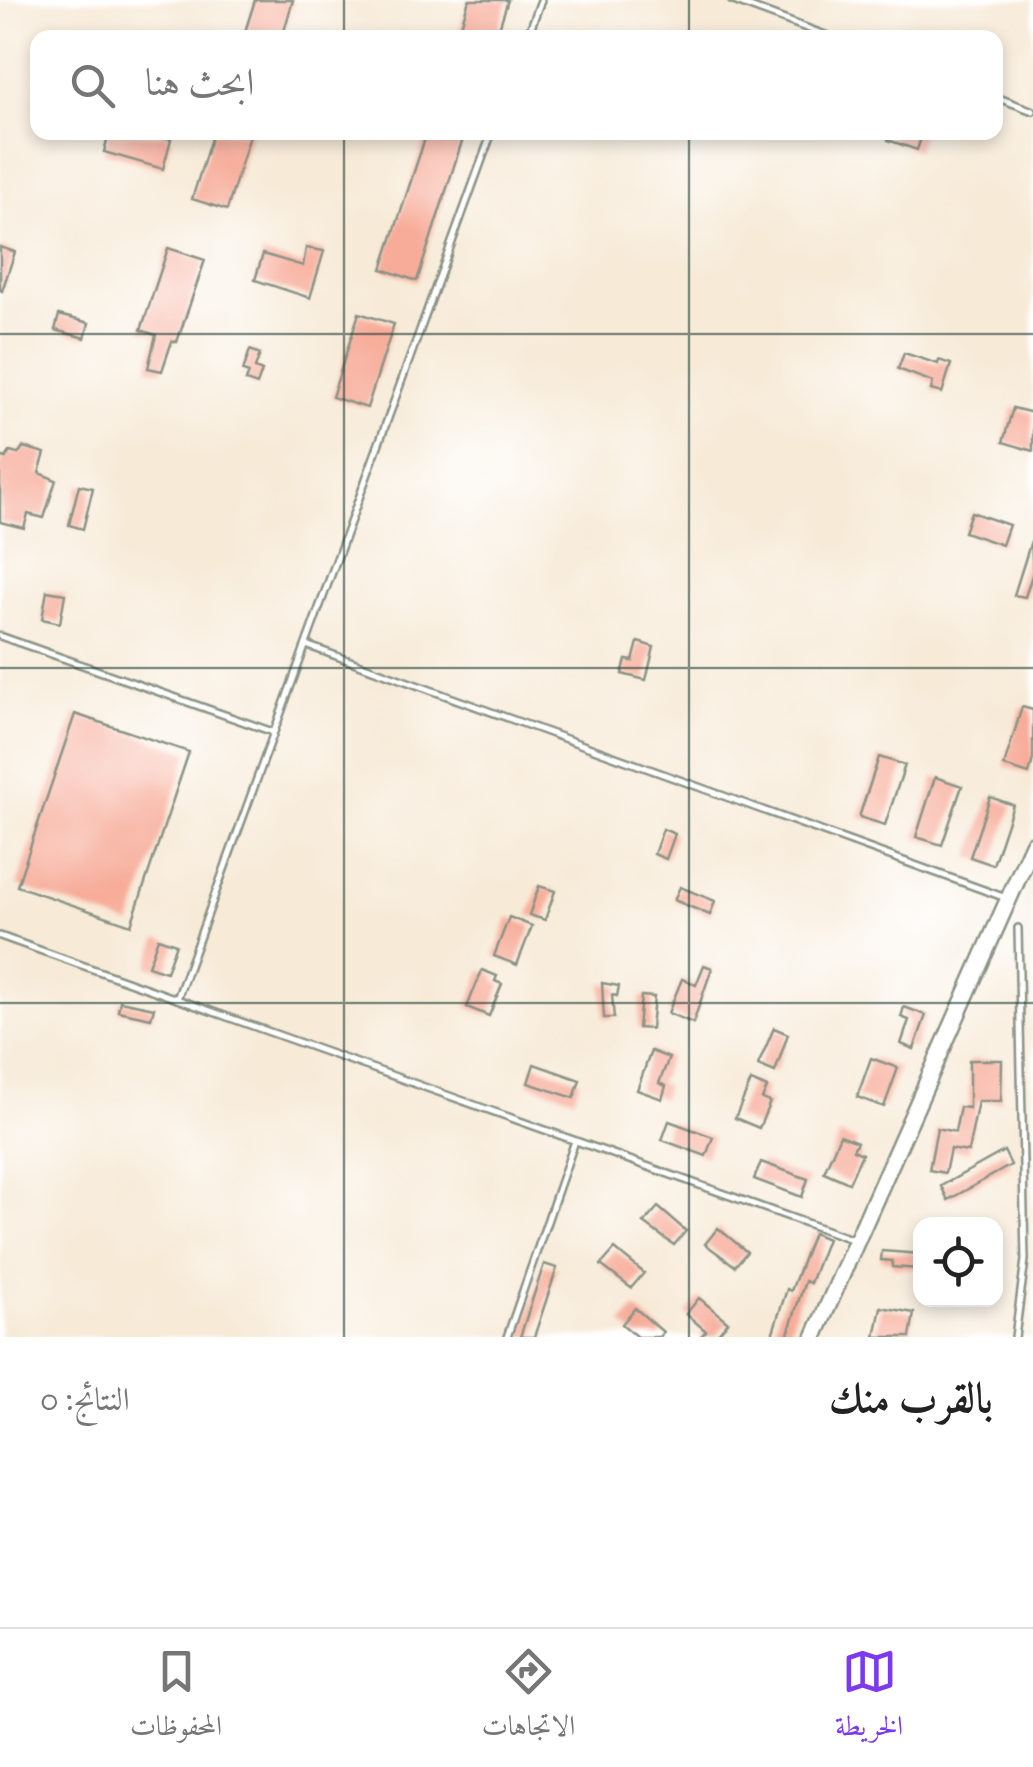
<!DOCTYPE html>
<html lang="ar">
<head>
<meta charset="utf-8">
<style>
  :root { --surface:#fff; --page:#f2f2f2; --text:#222; --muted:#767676; --line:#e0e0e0; --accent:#7c3aed }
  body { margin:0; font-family:"IM FELL Great Primer",Amiri,serif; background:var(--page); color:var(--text); direction:rtl }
  .controls { position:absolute; right:30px; bottom:30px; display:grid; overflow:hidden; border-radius:20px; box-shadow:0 5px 15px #0003 }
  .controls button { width:90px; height:90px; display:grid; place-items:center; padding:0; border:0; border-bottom:2px solid var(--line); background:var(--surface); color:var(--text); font:50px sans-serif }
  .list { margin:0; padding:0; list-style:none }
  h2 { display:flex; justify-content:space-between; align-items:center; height:130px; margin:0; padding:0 40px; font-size:42px }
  h2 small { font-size:32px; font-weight:400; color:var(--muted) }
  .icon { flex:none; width:55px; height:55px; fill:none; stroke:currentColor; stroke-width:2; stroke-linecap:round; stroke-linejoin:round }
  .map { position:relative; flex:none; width:1033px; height:1337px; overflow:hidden; direction:ltr }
  .search { position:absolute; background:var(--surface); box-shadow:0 5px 15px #0003; left:30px; right:30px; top:30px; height:110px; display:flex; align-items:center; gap:25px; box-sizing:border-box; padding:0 35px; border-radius:20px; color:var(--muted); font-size:38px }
  .sheet { height:290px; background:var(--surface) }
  nav { display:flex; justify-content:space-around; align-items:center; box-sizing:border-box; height:140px; border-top:2px solid var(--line); background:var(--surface); font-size:28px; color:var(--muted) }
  nav a { display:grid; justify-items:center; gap:5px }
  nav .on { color:var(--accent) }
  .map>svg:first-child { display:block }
  .building { fill:#f7ac99 }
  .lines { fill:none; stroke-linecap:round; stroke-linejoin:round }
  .lane-casing { stroke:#8b9486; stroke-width:10 }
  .primary-casing { stroke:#8b9486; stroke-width:20 }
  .lane { stroke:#fff; stroke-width:5 }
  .primary { stroke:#fff; stroke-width:15 }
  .grid { fill:none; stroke:#1f3d34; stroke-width:2.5; stroke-opacity:0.55 }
</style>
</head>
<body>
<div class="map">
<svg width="1033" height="1337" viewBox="0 0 1033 1337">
  <rect width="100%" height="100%" fill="#fff"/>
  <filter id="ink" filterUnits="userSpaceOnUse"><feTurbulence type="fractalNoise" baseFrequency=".01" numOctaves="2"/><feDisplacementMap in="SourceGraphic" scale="20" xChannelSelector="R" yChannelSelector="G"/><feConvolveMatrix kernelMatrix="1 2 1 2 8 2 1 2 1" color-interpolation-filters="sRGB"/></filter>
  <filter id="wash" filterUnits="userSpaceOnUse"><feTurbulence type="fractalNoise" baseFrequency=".0048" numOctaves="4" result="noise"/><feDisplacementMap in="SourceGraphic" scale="40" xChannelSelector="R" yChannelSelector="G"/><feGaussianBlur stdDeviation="2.25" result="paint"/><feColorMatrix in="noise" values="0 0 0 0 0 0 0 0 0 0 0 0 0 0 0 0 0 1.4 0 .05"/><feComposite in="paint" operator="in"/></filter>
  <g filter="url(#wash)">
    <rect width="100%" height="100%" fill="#f7ead7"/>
    <g id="blocks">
      <!-- building -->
      <g class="building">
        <polygon points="255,0 293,0 282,38 243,38"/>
        <polygon points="469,0 508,0 496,38 457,38"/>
        <polygon points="109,132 157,135 169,132 167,138 171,139 163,169 104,152"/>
        <polygon points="213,132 251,132 227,210 192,199"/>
        <polygon points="427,132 465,132 417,281 382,269"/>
        <polygon points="891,132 923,132 917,150 888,140"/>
        <polygon points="0,247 15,252 2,291 0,290"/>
        <polygon points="168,248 205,260 177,342 172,341 162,371 148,368 156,335 141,330"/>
        <polygon points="306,248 324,251 310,298 255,280 263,254 303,266"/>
        <polygon points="359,313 394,324 367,408 332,397"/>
        <polygon points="59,315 89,323 85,338 55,330"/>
        <polygon points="250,350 260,354 255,368 262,371 257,385 246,381 249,373 243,371"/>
        <polygon points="904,353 938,364 939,360 951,364 942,393 931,390 933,382 898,369"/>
        <polygon points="1013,408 1033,413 1033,451 1003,442"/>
        <polygon points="23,447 45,453 39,473 56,480 44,518 28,514 24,528 0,522 0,456 6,458 10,452 18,454"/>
        <polygon points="79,485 93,488 83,529 69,525"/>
        <polygon points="971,512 1009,525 1002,545 964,532"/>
        <polygon points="1031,541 1033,572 1025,597 1014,595"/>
        <polygon points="47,591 65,594 60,623 42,619"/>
        <polygon points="638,642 654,647 646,680 622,674 626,660 633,661"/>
        <polygon points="1022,707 1033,710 1033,759 1029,774 1004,766"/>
        <polygon points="75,714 189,752 131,925 17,886"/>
        <polygon points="879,757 905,765 885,825 859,817"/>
        <polygon points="935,777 962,786 942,845 916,837"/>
        <polygon points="990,797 1013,805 993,865 970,857"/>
        <polygon points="663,829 675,834 666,859 654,854"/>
        <polygon points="539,886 555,891 545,920 529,915"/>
        <polygon points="680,887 715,901 710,915 674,900"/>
        <polygon points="509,917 532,926 517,965 494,956"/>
        <polygon points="158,938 176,944 166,972 148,966"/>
        <polygon points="704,965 712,968 693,1023 668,1013 682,979 696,985"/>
        <polygon points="482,970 497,976 495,981 502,984 489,1016 467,1007"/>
        <polygon points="602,983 619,986 617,996 612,995 614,1018 604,1018"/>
        <polygon points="641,996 654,997 651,1029 638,1028"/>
        <polygon points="120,1001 154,1008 151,1018 118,1011"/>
        <polygon points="904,1007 926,1015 914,1049 901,1044 909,1020 901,1017"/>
        <polygon points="774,1028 788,1034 775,1072 758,1065"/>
        <polygon points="651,1051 669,1058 659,1083 666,1086 662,1099 637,1090"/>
        <polygon points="871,1058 898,1068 884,1107 857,1097"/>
        <polygon points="969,1060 1002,1060 1001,1101 978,1101 968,1152 950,1149 945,1173 929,1170 937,1128 955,1132 960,1107 969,1108"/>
        <polygon points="534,1064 580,1080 574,1098 528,1083"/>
        <polygon points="751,1081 767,1088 762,1099 770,1102 759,1128 735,1118"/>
        <polygon points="669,1121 713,1137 706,1156 662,1140"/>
        <polygon points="840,1135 857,1142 853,1150 862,1154 849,1183 824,1172"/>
        <polygon points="1004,1151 1011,1165 948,1200 941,1186"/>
        <polygon points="761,1162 808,1179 802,1197 754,1179"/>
        <polygon points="658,1207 686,1231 674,1245 644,1223"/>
        <polygon points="718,1228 747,1252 735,1266 705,1244"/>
        <polygon points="813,1233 827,1239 810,1283 805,1281 787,1337 772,1335 787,1289 791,1291"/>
        <polygon points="615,1249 644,1273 631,1288 601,1265"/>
        <polygon points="882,1251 920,1254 920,1269 892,1267 892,1261 881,1260"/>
        <polygon points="544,1264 557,1268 534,1337 520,1337"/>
        <polygon points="699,1298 728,1322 715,1337 700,1337 706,1331 686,1314"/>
        <polygon points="881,1307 914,1313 910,1337 875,1337"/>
        <polygon points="635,1308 663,1332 659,1337 637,1337 622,1324"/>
      </g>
    </g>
  </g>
  <g filter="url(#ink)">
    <use href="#blocks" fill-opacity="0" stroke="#8b9486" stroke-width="2.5"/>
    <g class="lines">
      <defs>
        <g id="lane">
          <polyline points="731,0 833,38"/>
          <polyline points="527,38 541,0"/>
          <polyline points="996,97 1033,111"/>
          <polyline points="0,636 273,732"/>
          <polyline points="306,645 1006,898"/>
          <polyline points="0,936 854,1240"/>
          <polyline points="177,999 492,132"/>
          <polyline points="507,1337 575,1141"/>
          <polyline points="1015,1337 1025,1260 1018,928"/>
        </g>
        <polyline id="primary" points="814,1337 1033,844"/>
      </defs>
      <!-- lane casing -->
      <use href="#lane" class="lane-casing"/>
      <!-- primary casing -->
      <use href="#primary" class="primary-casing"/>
      <!-- lane -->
      <use href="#lane" class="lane"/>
      <!-- primary -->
      <use href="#primary" class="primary"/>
    </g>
  </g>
  <!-- grid -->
  <path class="grid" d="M344,0V38M689,0V38M344,132V1337M689,132V1337M0,334H1033M0,668H1033M0,1003H1033"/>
</svg>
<div class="controls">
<button><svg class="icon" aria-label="locate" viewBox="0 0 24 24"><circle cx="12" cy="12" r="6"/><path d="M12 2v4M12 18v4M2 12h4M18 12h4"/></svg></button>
</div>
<div class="search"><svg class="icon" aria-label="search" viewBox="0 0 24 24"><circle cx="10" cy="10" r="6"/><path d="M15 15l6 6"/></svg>ابحث هنا</div>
</div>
<section class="sheet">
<h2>بالقرب منك<small>النتائج: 0</small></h2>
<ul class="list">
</ul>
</section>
<nav>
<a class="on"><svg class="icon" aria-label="map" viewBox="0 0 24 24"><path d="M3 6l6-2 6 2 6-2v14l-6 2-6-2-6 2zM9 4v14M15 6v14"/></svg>الخريطة</a>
<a><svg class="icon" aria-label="directions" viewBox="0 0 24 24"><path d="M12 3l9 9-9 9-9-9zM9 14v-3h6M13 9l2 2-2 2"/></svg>الاتجاهات</a>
<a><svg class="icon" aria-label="saved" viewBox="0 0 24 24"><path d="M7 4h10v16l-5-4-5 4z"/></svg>المحفوظات</a>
</nav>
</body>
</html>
